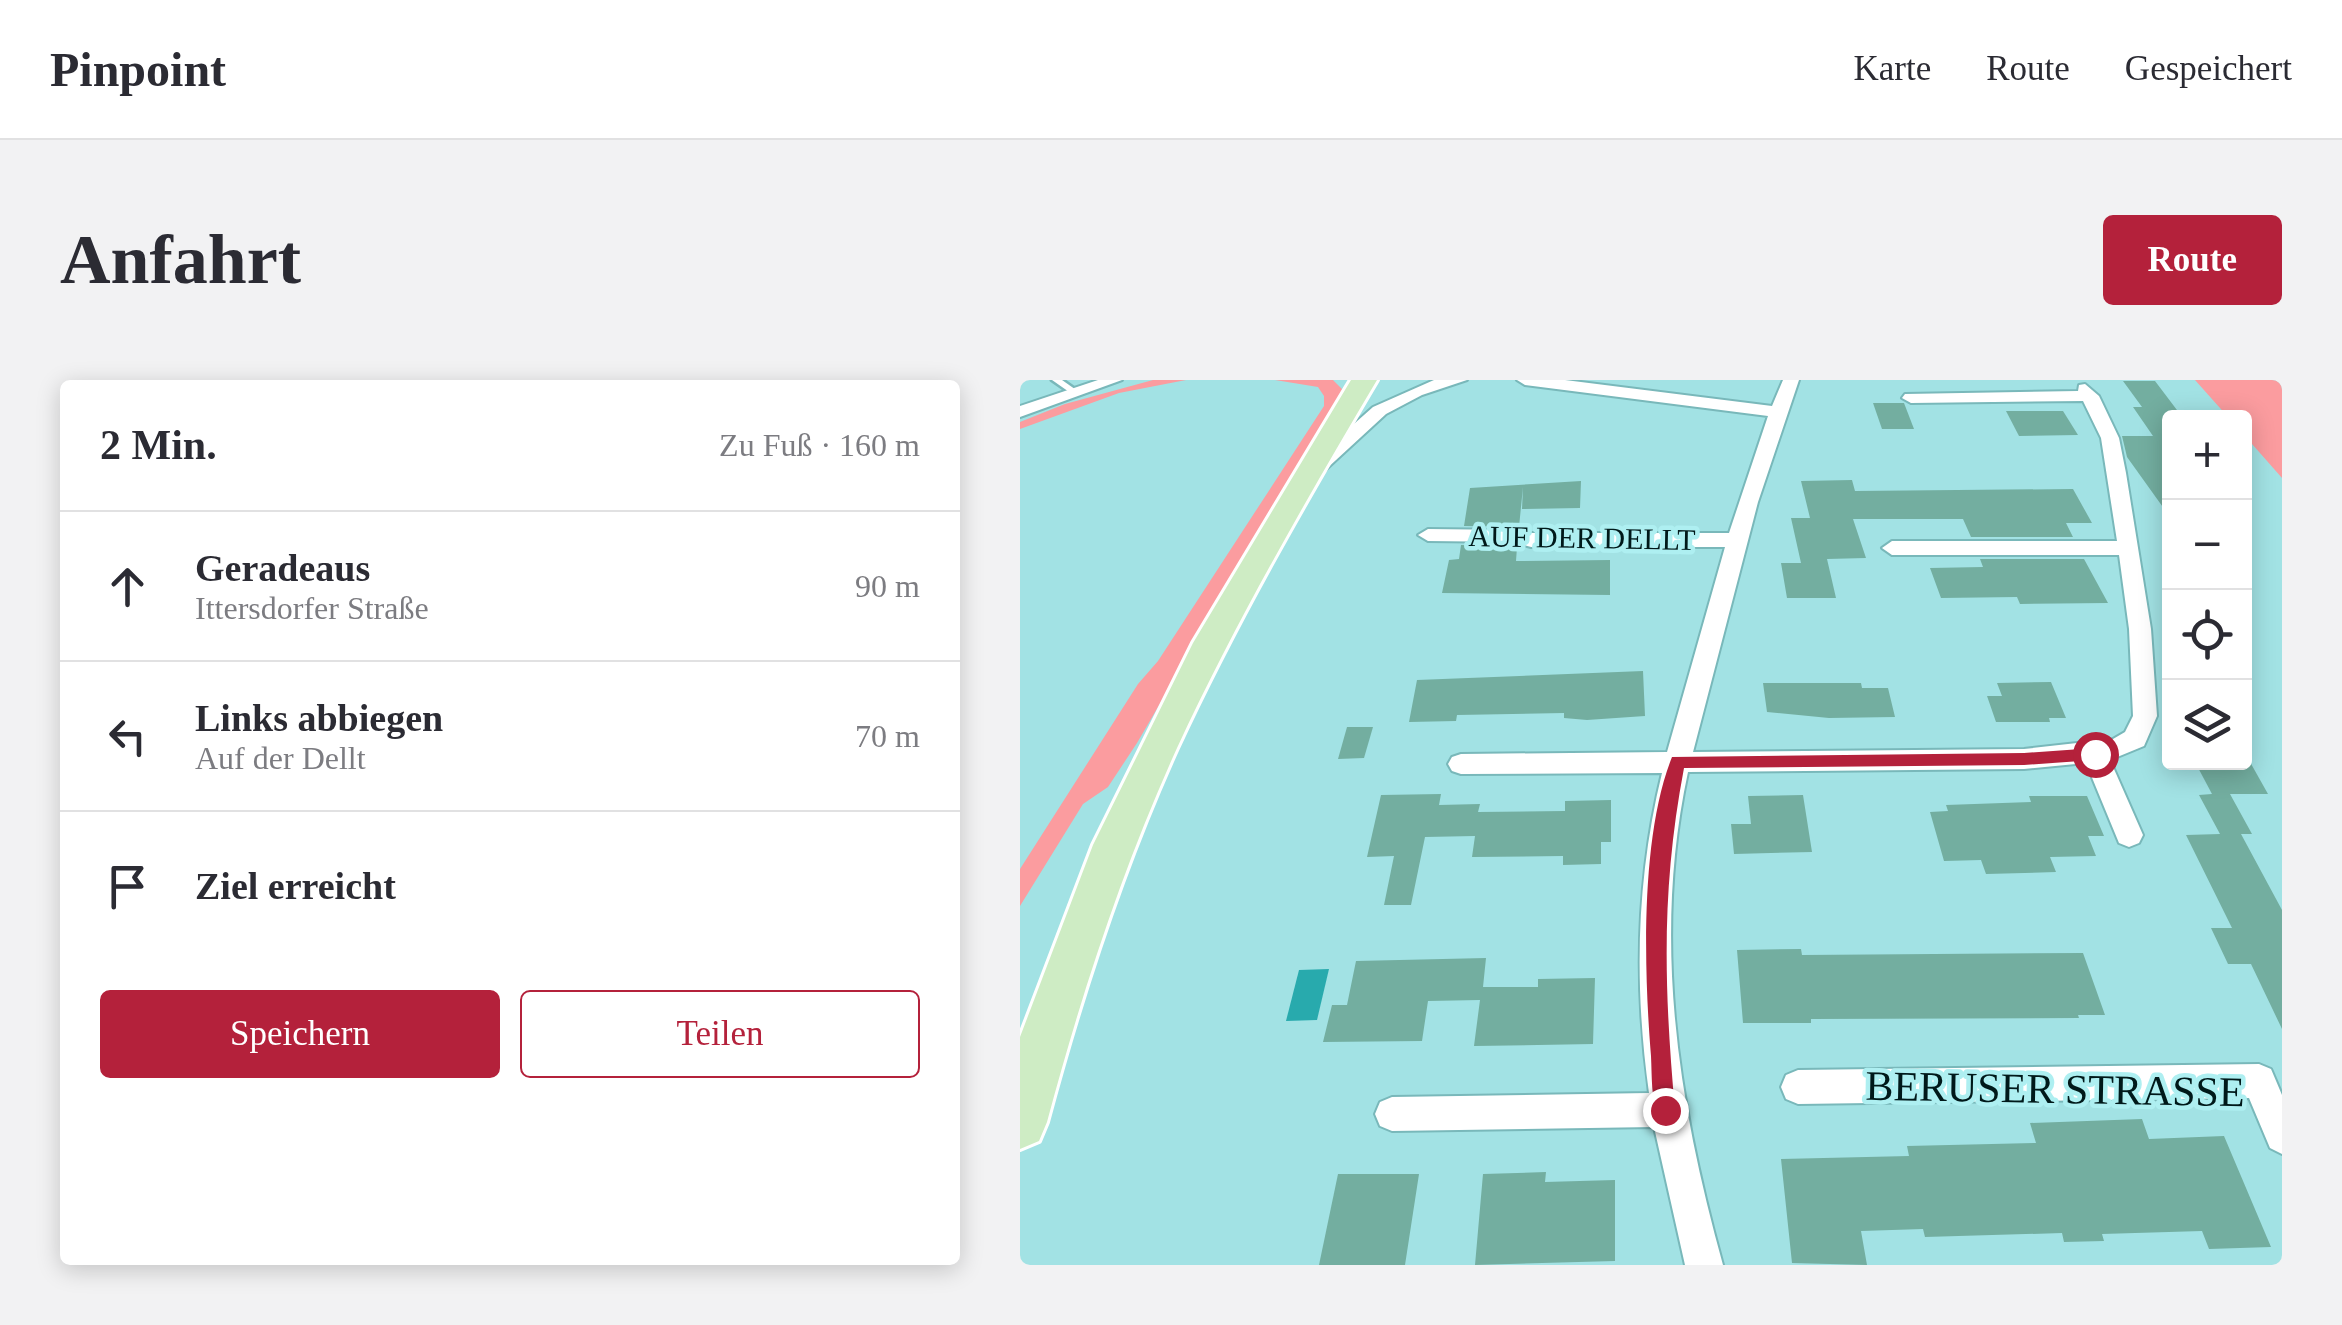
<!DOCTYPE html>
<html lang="de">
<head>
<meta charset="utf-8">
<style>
  :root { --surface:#fff; --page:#f2f2f3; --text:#2b2b33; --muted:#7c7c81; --line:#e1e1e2; --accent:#b4213b }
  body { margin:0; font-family:"Times New Roman",serif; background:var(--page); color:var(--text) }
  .controls { position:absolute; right:30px; top:30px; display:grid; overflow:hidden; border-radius:10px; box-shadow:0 5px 25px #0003 }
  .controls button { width:90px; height:90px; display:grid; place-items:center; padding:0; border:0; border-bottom:2px solid var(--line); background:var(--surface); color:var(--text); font:50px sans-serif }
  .stop { position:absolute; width:30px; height:30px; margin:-22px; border:8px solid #b4213b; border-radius:50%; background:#fff }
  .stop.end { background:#b4213b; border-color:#fff; box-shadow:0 2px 10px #0008 }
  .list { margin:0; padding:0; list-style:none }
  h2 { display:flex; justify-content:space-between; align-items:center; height:130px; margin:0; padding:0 40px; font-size:42px }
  h2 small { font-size:32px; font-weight:400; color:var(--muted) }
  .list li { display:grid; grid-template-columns:65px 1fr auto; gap:30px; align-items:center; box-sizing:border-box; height:150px; padding:0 40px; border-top:2px solid var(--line) }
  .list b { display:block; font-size:38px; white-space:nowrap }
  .list p { margin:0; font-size:32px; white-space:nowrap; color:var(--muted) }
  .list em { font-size:32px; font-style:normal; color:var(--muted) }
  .actions { display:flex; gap:20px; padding:30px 40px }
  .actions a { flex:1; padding:22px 0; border:2px solid var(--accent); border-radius:10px; text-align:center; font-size:35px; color:var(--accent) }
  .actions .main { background:var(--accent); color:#fff }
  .icon { flex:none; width:55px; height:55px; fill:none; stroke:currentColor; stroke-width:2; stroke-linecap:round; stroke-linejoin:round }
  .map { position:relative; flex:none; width:1262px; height:885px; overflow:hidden; border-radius:10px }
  header { display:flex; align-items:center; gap:60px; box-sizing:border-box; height:140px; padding:0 50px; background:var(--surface); border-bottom:2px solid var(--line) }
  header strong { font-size:48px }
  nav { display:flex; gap:55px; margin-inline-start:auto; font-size:35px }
  .intro { display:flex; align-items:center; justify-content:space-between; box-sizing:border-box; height:240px; padding:0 60px }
  h1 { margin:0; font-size:70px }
  .button { padding:25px 45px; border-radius:10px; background:var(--accent); color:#fff; font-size:35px; font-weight:700 }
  main { display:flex; gap:60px; padding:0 60px }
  aside { flex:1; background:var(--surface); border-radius:10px; box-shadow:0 5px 25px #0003 }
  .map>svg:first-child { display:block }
  .green { fill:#fb9c9f }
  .water { fill:#28aaad }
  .building { fill:#73aea0 }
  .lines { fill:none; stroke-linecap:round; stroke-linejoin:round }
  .lane-casing { stroke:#79b8ba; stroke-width:5 }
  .street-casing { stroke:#79b8ba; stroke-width:4 }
  .primary-casing { stroke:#fff; stroke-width:6 }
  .lane { fill:#fff; fill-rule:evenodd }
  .street { fill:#fff; fill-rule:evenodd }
  .primary { fill:#ceecc4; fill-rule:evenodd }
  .route { fill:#b4213b }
  .labels { text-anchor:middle; stroke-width:9; stroke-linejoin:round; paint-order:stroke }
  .far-street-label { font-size:30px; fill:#00191a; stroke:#aeeff1 }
  .near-street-label { font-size:42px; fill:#00191a; stroke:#aeeff1 }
</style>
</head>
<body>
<header>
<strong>Pinpoint</strong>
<nav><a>Karte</a><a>Route</a><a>Gespeichert</a></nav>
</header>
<div class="intro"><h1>Anfahrt</h1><a class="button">Route</a></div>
<main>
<aside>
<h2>2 Min.<small>Zu Fuß · 160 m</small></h2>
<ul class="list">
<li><svg class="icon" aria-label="ahead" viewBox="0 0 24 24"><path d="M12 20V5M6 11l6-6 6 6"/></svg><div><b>Geradeaus</b><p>Ittersdorfer Straße</p></div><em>90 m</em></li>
<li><svg class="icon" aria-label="left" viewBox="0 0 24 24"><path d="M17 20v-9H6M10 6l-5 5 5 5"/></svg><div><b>Links abbiegen</b><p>Auf der Dellt</p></div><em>70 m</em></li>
<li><svg class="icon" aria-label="arrive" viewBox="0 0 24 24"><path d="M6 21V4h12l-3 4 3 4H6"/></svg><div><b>Ziel erreicht</b></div></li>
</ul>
<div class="actions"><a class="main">Speichern</a><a>Teilen</a></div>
</aside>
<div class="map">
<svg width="1262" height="885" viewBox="0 0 1262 885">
  <rect width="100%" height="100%" fill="#a2e2e4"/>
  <!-- green -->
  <g class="green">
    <polygon points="133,0 166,0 99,13 0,49 0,42 45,24"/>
    <polygon points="255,0 313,0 323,10 117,363 88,407 63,424 0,526 0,489 118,304 138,281 304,26 304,16 298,7"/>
    <polygon points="1175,0 1262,0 1262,98 1225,56 1224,38 1208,37"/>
  </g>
  <!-- water -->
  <polygon class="water" points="309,589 297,640 266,641 279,590"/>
  <!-- building -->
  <g class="building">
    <polygon points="1103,1 1135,1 1163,38 1150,38 1150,137 1107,77 1102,56 1133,56 1113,27 1122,27"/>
    <polygon points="853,23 884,23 894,49 862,49"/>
    <polygon points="986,31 1043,31 1058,55 999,56"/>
    <polygon points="832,100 835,111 1053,109 1072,143 1046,143 1053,157 951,157 943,139 833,139 846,178 807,179 816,218 767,218 761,183 781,183 771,138 790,138 781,101"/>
    <polygon points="561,101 560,128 502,129 503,107 499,147 444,146 450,108"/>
    <polygon points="441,165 497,167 496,181 590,180 590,215 422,213 429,180 439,179"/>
    <polygon points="960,179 1064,179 1088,223 1000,224 997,217 921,218 910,188 963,187"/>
    <polygon points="623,291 625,336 567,340 544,338 544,333 437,335 436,341 389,342 397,300"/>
    <polygon points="1031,302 1046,338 1029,338 1030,342 976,342 967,316 982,316 977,303"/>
    <polygon points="743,303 841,303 842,308 868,308 875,337 809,338 747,332"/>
    <polygon points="327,347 353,347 344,378 318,379"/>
    <polygon points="1175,382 1230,382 1248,414 1210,414 1232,454 1221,454 1262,530 1262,649 1231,584 1208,584 1191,548 1212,548 1166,455 1200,454 1179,415 1192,414"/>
    <polygon points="421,414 419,425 460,424 458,432 545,431 545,421 591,420 591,462 581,462 581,484 543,485 543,476 452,477 455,456 405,457 391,525 364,525 374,476 347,477 361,415"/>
    <polygon points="783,415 792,472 714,474 711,444 731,444 728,416"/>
    <polygon points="1009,416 1067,416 1084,456 1068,456 1076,476 1030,477 1036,492 966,494 961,480 924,481 910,432 928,431 926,425 1011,422"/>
    <polygon points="781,569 782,575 1063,573 1085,635 1058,635 1059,638 791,639 791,643 723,643 717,570"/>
    <polygon points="466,578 463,607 518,607 518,599 575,598 573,664 454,666 460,620 408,621 402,661 303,662 312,625 327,625 336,581"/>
    <polygon points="1122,739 1129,759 1204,756 1251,867 1189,869 1182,851 1082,854 1084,861 1044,862 1042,853 905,857 903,849 841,851 847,885 772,883 761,779 889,776 887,766 1016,763 1010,743"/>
    <polygon points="526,792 525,802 595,800 595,881 455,885 463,794"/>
    <polygon points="318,794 399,794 385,885 299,885"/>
  </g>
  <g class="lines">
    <defs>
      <polygon id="lane" points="32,0 42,0 59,12 52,14"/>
      <g id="street">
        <polygon points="78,0 102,0 0,37 0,26"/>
        <polygon points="414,0 447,0 402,15 366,34 303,92 289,92 289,84 353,27"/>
        <path d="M497,0H545L752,26L763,0H779L738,122L673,372L1004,369L1093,359L1105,352L1113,336L1109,249L1099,175H872L862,168L872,161H1097L1081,58L1063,21L891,23L882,18L885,14L1058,11L1059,5L1065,4L1079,16L1099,58L1106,93L1131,249L1137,336L1124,366L1090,380L1123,455L1119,463L1109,467L1099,463L1066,383L1004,389L668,392C632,559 658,723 703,885H665L634,747L372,751L360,746L355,734L360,722L372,717L629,713C614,605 616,499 642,393L441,394L432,391L428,384L432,377L441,374L647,372L705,167H511L493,162L408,161L398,155L408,149L493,150L511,153H709L748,36L505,5Z"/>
        <polygon points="1239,684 1251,689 1262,715 1262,774 1250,768 1229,718 778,724 766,719 761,707 766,695 778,690"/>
      </g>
      <path id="primary" d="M331,0H357C286,120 216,241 157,368C102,489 61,615 27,742L19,761L0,769V657L73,465L173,263Z"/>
    </defs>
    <!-- lane casing -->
    <use href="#lane" class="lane-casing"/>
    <!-- street casing -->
    <use href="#street" class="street-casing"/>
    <!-- primary casing -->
    <use href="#primary" class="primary-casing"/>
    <!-- lane -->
    <use href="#lane" class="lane"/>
    <!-- street -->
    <use href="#street" class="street"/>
    <!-- primary -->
    <use href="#primary" class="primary"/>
  </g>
  <!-- route -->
  <path class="route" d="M1075,368L1082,374L1075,380L1004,385L664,388C641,509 644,608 655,730L652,737H638C631,719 632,696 631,676C624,591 620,457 652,377L1004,373Z"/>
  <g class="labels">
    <!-- far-street labels -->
    <g class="far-street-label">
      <text transform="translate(562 158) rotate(1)" y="10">AUF DER DELLT</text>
    </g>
    <!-- near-street labels -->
    <g class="near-street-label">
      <text transform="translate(1035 708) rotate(1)" y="15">BERUSER STRASSE</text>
    </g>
  </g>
</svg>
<div class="controls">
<button>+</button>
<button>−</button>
<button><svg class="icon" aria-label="locate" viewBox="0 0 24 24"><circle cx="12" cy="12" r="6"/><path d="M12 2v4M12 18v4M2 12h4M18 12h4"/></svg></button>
<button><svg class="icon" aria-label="layers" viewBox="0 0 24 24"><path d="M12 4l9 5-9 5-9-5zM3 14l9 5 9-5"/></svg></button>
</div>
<div class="stop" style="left:1075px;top:374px"></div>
<div class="stop end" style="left:645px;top:730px"></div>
</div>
</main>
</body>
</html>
